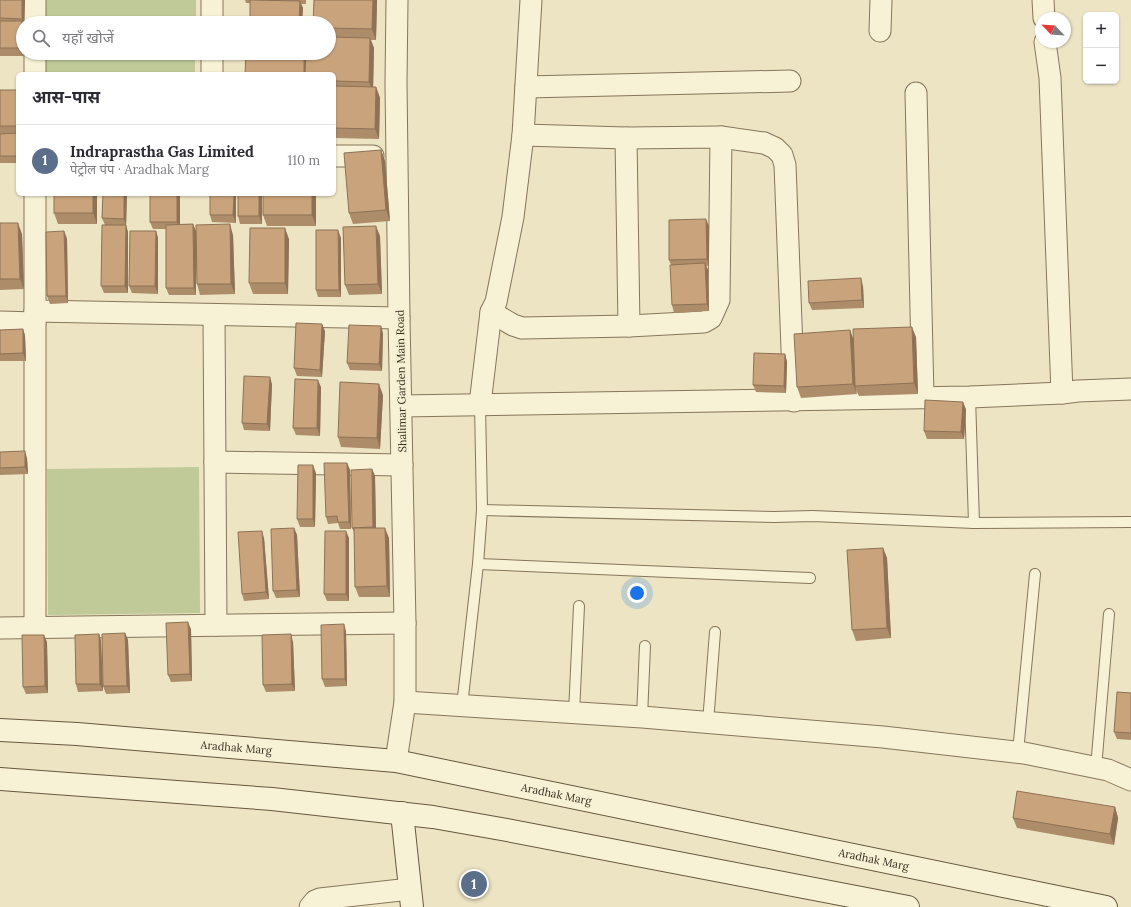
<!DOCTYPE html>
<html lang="hi">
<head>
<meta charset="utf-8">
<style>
  :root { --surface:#fff; --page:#f2f2f3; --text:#2b2b33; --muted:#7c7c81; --line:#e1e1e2; --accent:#b45309 }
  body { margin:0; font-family:Lora,"Noto Sans Devanagari",serif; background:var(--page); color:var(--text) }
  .controls { position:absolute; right:12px; top:12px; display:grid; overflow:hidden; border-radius:6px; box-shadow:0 1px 3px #0004 }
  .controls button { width:36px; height:36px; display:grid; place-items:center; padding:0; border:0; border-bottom:1px solid var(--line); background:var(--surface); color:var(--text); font:20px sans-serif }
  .compass { position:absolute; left:1035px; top:12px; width:36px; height:36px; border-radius:50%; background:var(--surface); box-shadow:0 1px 3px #0004; rotate:295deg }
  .you { position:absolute; left:637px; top:593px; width:14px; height:14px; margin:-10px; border:3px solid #fff; border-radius:50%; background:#1a73e8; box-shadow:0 0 0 6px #1a73e833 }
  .badge { display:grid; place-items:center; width:26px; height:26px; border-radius:50%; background:var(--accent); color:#fff; font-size:13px; font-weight:700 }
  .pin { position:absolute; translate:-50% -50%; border:2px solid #fff; box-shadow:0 1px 4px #0006 }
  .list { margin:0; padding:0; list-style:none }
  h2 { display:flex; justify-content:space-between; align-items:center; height:52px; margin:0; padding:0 16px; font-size:17px }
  h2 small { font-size:13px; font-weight:400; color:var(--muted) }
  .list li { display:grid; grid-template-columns:26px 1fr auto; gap:12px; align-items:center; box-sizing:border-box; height:72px; padding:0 16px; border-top:1px solid var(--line) }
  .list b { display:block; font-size:15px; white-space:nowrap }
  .list p { margin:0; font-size:13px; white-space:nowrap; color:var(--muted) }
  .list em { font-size:13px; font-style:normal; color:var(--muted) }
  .icon { flex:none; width:22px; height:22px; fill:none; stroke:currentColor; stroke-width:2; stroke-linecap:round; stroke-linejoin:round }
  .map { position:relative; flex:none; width:1131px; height:907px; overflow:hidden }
  .search { position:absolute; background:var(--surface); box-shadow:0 1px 3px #0004; left:16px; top:16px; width:320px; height:44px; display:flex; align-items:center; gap:10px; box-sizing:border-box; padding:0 14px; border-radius:22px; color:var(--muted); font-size:15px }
  .panel { position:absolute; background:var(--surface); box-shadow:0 1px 3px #0004; left:16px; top:72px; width:320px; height:124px; border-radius:6px }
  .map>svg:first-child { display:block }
  .green { fill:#bfca98 }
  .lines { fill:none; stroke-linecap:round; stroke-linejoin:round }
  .lane-casing { stroke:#86765b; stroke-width:12 }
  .street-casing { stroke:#86765b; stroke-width:23 }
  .secondary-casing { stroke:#67573e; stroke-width:24 }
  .lane { stroke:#f7f1d6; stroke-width:10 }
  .street { stroke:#f7f1d6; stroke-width:21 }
  .secondary { stroke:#f7f1d6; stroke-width:22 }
  .wall { fill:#ad8c6a }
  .shaded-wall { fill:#8d7256 }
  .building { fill:#c9a37b; stroke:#8d7256 }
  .labels { text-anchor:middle; stroke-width:3.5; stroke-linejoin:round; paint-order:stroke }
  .street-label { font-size:11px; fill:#362c1e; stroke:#f4eed3 }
</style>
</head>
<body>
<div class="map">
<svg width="1131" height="907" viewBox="0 0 1131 907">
  <rect width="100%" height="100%" fill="#ece4c3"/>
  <!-- green -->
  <g class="green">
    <rect x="41" y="0" width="155" height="23"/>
    <rect x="40" y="53" width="155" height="21"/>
    <polygon points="199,467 200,613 48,615 47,469"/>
  </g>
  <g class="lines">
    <defs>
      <g id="lane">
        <polyline points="970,397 974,523"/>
        <polyline points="482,510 774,517 813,516 974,523 1131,522"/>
        <polyline points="478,564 810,578"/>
        <polyline points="462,706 478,564 482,510 480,404"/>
        <polyline points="574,713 579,606"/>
        <polyline points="642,717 645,646"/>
        <polyline points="708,723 715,632"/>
        <polyline points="1018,752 1035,574"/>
        <polyline points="1096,768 1109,614"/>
      </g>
      <g id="street">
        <polyline points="1043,0 1044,18"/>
        <polyline points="35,23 35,0"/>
        <polyline points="212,23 212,0"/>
        <polyline points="880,31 881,0"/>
        <polyline points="1045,42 1050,78 1062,393"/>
        <polyline points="35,74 35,53"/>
        <polyline points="212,74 212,53"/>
        <polyline points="526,87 790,81"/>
        <polyline points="916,93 923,397"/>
        <polyline points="523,135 626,138 721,137 764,143 775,148 782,155 785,165 794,401"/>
        <polyline points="626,138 629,326"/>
        <polyline points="334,156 373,156"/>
        <polyline points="35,194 35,627"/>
        <polyline points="35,311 399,318"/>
        <polyline points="491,312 513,325 522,328 629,326 704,322 711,318 719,300 721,137"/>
        <polyline points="214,315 216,625"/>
        <polyline points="0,322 35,323"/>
        <polyline points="480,404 491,312 496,302 513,217 523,135 531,0"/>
        <polyline points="401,406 970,397 1062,393 1078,391 1131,389"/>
        <polyline points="215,462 402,465"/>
        <polyline points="0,628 405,623"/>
        <polyline points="405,702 642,717 883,737 1024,753 1108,770 1131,780"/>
        <polyline points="396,761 405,702 405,623 399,318 396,83 397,0"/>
        <polyline points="310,907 315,901 320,899 410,889"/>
      </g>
      <g id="secondary">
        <path id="s1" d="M0,730L77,734L396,761L1106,907"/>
        <polyline points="0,779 272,799 433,817 507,830 908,907"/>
        <polyline points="402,813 412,907"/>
      </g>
    </defs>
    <!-- lane casing -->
    <use href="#lane" class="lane-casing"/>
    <!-- street casing -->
    <use href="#street" class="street-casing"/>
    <!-- secondary casing -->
    <use href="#secondary" class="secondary-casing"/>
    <!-- lane -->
    <use href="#lane" class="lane"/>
    <!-- street -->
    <use href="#street" class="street"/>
    <!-- secondary -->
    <use href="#secondary" class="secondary"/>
  </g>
  <!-- wall -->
  <g class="wall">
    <polygon points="0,0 25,0 24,23 23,23 23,53 24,53 24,56 0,56"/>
    <polygon points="245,0 306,0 306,4 301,4 303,8 302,23 250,23 250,3 246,3"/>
    <polygon points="314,0 377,0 376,40 371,40 374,48 373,87 376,87 380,98 379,139 334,138 334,74 245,74 304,53 306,58 329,53 329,23"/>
    <rect x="0" y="90" width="18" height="73"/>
    <polygon points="381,150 385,161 390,221 353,224 349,213"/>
    <polygon points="54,194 97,194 97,224 58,224 54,213"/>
    <polygon points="103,194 127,194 126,226 128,232 128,293 104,293 101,286 105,225 102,218"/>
    <polygon points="150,194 180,224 193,224 196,231 233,235 235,294 200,295 197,284 196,253 196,295 169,295 166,288 166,229 153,229 150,222"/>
    <polygon points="236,194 236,223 212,222 210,215"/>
    <polygon points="238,194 262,194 262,224 240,224 238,216"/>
    <polygon points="263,194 316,194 316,226 267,226 263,215"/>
    <polygon points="0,223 22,234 24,289 0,290"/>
    <polygon points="709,226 709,266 706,266 708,270 709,311 674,313 672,305 671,265 669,260"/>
    <polygon points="64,231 67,239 68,303 50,304 47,296"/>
    <polygon points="156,231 158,238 158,294 132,293 129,286"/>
    <polygon points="380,236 382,294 349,295 345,285"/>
    <polygon points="341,238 341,297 318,297 316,290"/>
    <polygon points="289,239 288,294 253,294 249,283"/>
    <polygon points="863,286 864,308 812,310 809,303"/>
    <polygon points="23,329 25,336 26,361 0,361 0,330"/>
    <polygon points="850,330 853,339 916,337 918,394 859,396 856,390 857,394 801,398 797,387"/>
    <polygon points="325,331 322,377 297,376 294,368"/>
    <polygon points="383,333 382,371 350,370 347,363"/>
    <polygon points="785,354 787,362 786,393 756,392 753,385"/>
    <polygon points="272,384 270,431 244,430 242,423"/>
    <polygon points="321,387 320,436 296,435 293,428"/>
    <polygon points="383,395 380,449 341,447 338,437"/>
    <polygon points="963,402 966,410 964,439 927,439 924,431"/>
    <polygon points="0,452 27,458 28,474 0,475"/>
    <polygon points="347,463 350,470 351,529 340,529 338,523 328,524 326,517"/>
    <polygon points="372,469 375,476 376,528 389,538 390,597 359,597 355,587 354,532 352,528"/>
    <polygon points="316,473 315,527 300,527 297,519"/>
    <polygon points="294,528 297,535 300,597 276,598 273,591"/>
    <polygon points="264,538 269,599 244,601 242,594"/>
    <polygon points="349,538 349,601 327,601 324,594"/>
    <polygon points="883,548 887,558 891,638 856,641 852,630"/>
    <polygon points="191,629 192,681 171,682 168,675"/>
    <polygon points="346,631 347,686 325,687 322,679"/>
    <polygon points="125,633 128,640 130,693 106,694 103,686"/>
    <polygon points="99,634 101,641 103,691 78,692 76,684"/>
    <polygon points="47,642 48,693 26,694 23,687"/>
    <polygon points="293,642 295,691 266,692 263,685"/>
    <polygon points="1131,693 1131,740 1117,739 1114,732"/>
    <polygon points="1115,807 1118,818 1114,845 1017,828 1013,818"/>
  </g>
  <!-- shaded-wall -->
  <g class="shaded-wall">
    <polygon points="22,0 25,0 25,1 24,23 23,23 22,19"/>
    <polygon points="373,0 377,0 376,40 372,29"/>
    <polygon points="300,1 303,8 302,23 299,23"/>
    <polygon points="22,21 23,24 23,52 22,48"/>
    <polygon points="370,38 374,48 373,93 369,82"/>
    <polygon points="304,53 307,60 306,74 304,74"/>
    <polygon points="376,87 380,98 379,139 375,129"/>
    <polygon points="381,150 385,161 390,221 386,210"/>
    <polygon points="93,194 97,194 97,224 93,213"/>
    <polygon points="124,194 127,194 126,226 124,219"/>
    <polygon points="177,194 180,194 180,229 177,222"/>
    <polygon points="234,194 236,194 236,223 233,215"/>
    <polygon points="259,194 262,194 262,224 259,216"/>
    <polygon points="312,194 316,194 316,226 312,215"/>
    <polygon points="706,219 709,226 709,266 707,259"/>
    <polygon points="18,223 22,234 24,289 20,279"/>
    <polygon points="193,224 196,232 196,295 194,288"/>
    <polygon points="230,224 233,235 235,294 231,284"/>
    <polygon points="126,225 128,232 128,293 125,286"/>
    <polygon points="376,226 380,236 382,294 378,284"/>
    <polygon points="285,228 289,239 288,294 285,283"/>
    <polygon points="338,230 341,238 341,297 339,290"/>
    <polygon points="64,231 67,239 68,303 66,296"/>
    <polygon points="156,231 158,238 158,294 155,286"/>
    <polygon points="705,263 708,270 709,311 707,304"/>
    <polygon points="861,278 863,286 864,308 862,300"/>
    <polygon points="322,324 325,331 322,377 320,370"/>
    <polygon points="381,326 383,333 382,371 379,364"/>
    <polygon points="912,327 916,337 918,394 914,383"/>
    <polygon points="23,329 25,336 26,361 23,353"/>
    <polygon points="850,330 854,341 855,386 857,394 853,384"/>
    <polygon points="785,354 787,362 786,393 784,386"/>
    <polygon points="270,377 272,384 270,431 267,424"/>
    <polygon points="318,380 321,387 320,436 317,428"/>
    <polygon points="379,384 383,395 380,449 377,438"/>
    <polygon points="963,402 966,410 964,439 961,432"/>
    <polygon points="25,451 27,458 28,474 25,467"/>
    <polygon points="347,463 350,470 351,529 349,522"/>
    <polygon points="313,465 316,473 315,527 313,519"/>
    <polygon points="372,469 375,476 376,534 373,527"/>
    <polygon points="294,528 297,535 300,597 297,590"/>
    <polygon points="385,528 389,538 390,597 387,586"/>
    <polygon points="262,531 264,538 269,599 266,592"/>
    <polygon points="346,531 349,538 349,601 346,594"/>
    <polygon points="883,548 887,558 891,638 887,628"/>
    <polygon points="188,622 191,629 192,681 190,674"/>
    <polygon points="344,624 346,631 347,686 345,679"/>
    <polygon points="125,633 128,640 130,693 127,686"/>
    <polygon points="99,634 101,641 103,691 100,684"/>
    <polygon points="291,634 293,642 295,691 292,684"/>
    <polygon points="44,635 47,642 48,693 45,686"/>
    <polygon points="1115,807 1118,818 1114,845 1110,834"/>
  </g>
  <!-- building -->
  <g class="building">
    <polygon points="0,0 22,0 22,19 0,18"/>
    <polygon points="250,0 300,1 299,23 250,23"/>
    <polygon points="314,0 373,0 372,29 329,28 329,23 313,23"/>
    <rect x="0" y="21" width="22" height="27"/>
    <polygon points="329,37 370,38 369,82 334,81 334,74 305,74 306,53 329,53"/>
    <polygon points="246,53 304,53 304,74 245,74"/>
    <polygon points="334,86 376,87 375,129 334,128"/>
    <rect x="0" y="90" width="18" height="36"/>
    <polygon points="18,133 18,156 0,156 0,134"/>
    <polygon points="381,150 386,210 349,213 344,153"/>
    <rect x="54" y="194" width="39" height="19"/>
    <polygon points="103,194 124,194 124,219 102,218"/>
    <rect x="150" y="194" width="27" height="28"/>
    <polygon points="210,194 234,194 233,215 210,215"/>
    <rect x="238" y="194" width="21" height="22"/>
    <rect x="263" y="194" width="49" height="21"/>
    <polygon points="706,219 707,259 669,260 669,220"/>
    <polygon points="0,223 18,223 20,279 0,279"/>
    <polygon points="193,224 194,288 166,288 166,225"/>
    <polygon points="230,224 231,284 197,284 196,225"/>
    <polygon points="102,225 126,225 125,286 101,286"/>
    <polygon points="376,226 378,284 345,285 343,227"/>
    <polygon points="250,228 285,228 285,283 249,283"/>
    <polygon points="316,230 338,230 339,290 316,290"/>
    <polygon points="64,231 66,296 47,296 46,232"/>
    <polygon points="130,231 156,231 155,286 129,286"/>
    <polygon points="705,263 707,304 672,305 670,265"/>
    <polygon points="861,278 862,300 809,303 808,281"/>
    <polygon points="296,323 322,324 320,370 294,368"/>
    <polygon points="349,325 381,326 379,364 347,363"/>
    <polygon points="912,327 914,383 855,386 853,329"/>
    <polygon points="23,329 23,353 0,354 0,330"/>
    <polygon points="850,330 853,384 797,387 794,334"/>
    <polygon points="754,353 785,354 784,386 753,385"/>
    <polygon points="244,376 270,377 267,424 242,423"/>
    <polygon points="295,379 318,380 317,428 293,428"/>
    <polygon points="340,382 379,384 377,438 338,437"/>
    <polygon points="925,400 963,402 961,432 924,431"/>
    <polygon points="25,451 25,467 0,468 0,452"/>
    <polygon points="324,463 347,463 349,522 338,522 337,516 326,517"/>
    <polygon points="298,465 313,465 313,519 297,519"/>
    <polygon points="372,469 373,527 352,528 351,470"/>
    <polygon points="294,528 297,590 273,591 271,529"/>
    <polygon points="354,528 385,528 387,586 355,587"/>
    <polygon points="262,531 266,592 242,594 238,532"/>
    <polygon points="325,531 346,531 346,594 324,594"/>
    <polygon points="883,548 887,628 852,630 847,550"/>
    <polygon points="188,622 190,674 168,675 166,623"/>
    <polygon points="344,624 345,679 322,679 321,625"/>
    <polygon points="125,633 127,686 103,686 102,634"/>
    <polygon points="99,634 100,684 76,684 75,635"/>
    <polygon points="291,634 292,684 263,685 262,635"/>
    <polygon points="22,635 44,635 45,686 23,687"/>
    <polygon points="1117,692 1131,693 1131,733 1114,732"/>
    <polygon points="1017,791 1115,807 1110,834 1013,818"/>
  </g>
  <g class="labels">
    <!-- street labels -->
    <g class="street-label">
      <text transform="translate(401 381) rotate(-91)" y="4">Shalimar Garden Main Road</text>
      <text dy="4" stroke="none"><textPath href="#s1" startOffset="237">Aradhak Marg</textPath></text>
      <text dy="4" stroke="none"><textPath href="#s1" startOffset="561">Aradhak Marg</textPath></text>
      <text dy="4" stroke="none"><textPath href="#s1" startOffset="885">Aradhak Marg</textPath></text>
    </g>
  </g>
</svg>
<div class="controls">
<button>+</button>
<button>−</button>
</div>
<svg class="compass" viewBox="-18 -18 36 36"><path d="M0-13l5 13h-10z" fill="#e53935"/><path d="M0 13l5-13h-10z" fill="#7c7c81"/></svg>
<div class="you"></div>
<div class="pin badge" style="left:474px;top:884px;background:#5c6f8a">1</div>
<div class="search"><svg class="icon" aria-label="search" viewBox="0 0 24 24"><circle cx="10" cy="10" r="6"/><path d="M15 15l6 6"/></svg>यहाँ खोजें</div>
<section class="panel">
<h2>आस-पास<small></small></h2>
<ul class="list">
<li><span class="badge" style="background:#5c6f8a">1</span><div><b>Indraprastha Gas Limited</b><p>पेट्रोल पंप · Aradhak Marg</p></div><em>110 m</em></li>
</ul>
</section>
</div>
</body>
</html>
